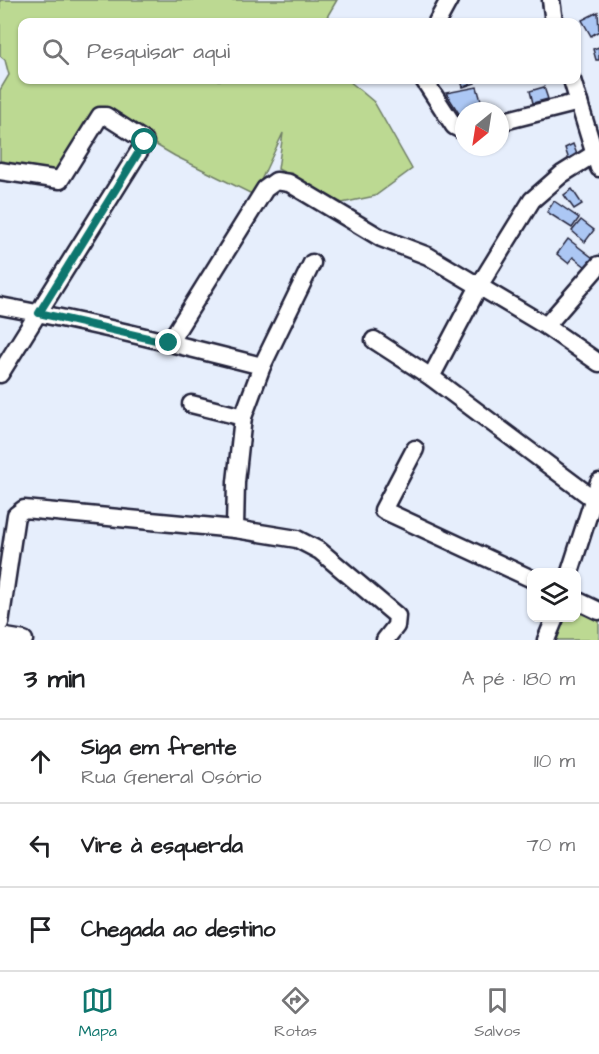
<!DOCTYPE html>
<html lang="pt">
<head>
<meta charset="utf-8">
<style>
  :root { --surface:#fff; --page:#f6f6f6; --text:#202124; --muted:#757577; --line:#e0e0e0; --accent:#0f766e }
  body { margin:0; font-family:"Architects Daughter",sans-serif; background:var(--page); color:var(--text) }
  .controls { position:absolute; right:18px; bottom:18px; display:grid; overflow:hidden; border-radius:12px; box-shadow:0 2px 4px #0004 }
  .controls button { width:54px; height:54px; display:grid; place-items:center; padding:0; border:0; border-bottom:2px solid var(--line); background:var(--surface); color:var(--text); font:30px sans-serif }
  .compass { position:absolute; left:455px; top:102px; width:54px; height:54px; border-radius:50%; background:var(--surface); box-shadow:0 2px 4px #0004; rotate:210deg }
  .stop { position:absolute; width:18px; height:18px; margin:-14px; border:4px solid #0f766e; border-radius:50%; background:#fff }
  .stop.end { background:#0f766e; border-color:#fff; box-shadow:0 2px 6px #0008 }
  .list { margin:0; padding:0; list-style:none }
  h2 { display:flex; justify-content:space-between; align-items:center; height:78px; margin:0; padding:0 24px; font-size:26px }
  h2 small { font-size:20px; font-weight:400; color:var(--muted) }
  .list li { display:grid; grid-template-columns:39px 1fr auto; gap:18px; align-items:center; box-sizing:border-box; height:84px; padding:0 24px; border-top:2px solid var(--line) }
  .list b { display:block; font-size:22px; white-space:nowrap }
  .list p { margin:0; font-size:20px; white-space:nowrap; color:var(--muted) }
  .list em { font-size:20px; font-style:normal; color:var(--muted) }
  .icon { flex:none; width:33px; height:33px; fill:none; stroke:currentColor; stroke-width:2; stroke-linecap:round; stroke-linejoin:round }
  .map { position:relative; flex:none; width:599px; height:640px; overflow:hidden }
  .search { position:absolute; background:var(--surface); box-shadow:0 2px 4px #0004; left:18px; right:18px; top:18px; height:66px; display:flex; align-items:center; gap:15px; box-sizing:border-box; padding:0 21px; border-radius:12px; color:var(--muted); font-size:22px }
  .sheet { height:330px; background:var(--surface) }
  nav { display:flex; justify-content:space-around; align-items:center; box-sizing:border-box; height:84px; border-top:2px solid var(--line); background:var(--surface); font-size:16px; color:var(--muted) }
  nav a { display:grid; justify-items:center; gap:3px }
  nav .on { color:var(--accent) }
  .map>svg:first-child { display:block }
  .green { fill:#bcd992; stroke:#6f7e66; stroke-width:1.5 }
  .building { fill:#acc7f4; stroke:#22223b; stroke-width:1.5 }
  .lines { fill:none; stroke-linecap:round; stroke-linejoin:round }
  .minor-casing { stroke:#22223b; stroke-width:21 }
  .minor { stroke:#fff; stroke-width:16 }
  .route { stroke:#0f766e; stroke-width:8 }
</style>
</head>
<body>
<div class="map">
<svg width="599" height="640" viewBox="0 0 599 640">
  <rect width="100%" height="100%" fill="#e6eefc"/>
  <filter id="ink" filterUnits="userSpaceOnUse"><feTurbulence type="fractalNoise" baseFrequency=".0167" numOctaves="2"/><feDisplacementMap in="SourceGraphic" scale="12" xChannelSelector="R" yChannelSelector="G"/><feConvolveMatrix kernelMatrix="1 2 1 2 8 2 1 2 1" color-interpolation-filters="sRGB"/></filter>
  <g filter="url(#ink)">
    <!-- green -->
    <g class="green">
      <polygon points="0,0 337,0 324,22 22,22 22,80 348,80 374,102 412,169 375,196 342,203 278,169 283,133 254,195 175,156 105,115 60,172 0,167 0,90 9,75 5,60 0,56"/>
      <polygon points="577,610 599,619 599,640 557,640 564,618 576,618"/>
    </g>
    <!-- building -->
    <g class="building">
      <polygon points="598,12 599,31 591,36 582,20"/>
      <polygon points="599,47 599,60 596,60 593,49"/>
      <polygon points="461,80 474,80 475,83 463,87"/>
      <polygon points="477,87 484,111 464,111 463,120 446,93"/>
      <polygon points="544,87 548,99 533,103 530,91"/>
      <polygon points="573,144 578,157 569,160 565,148"/>
      <polygon points="572,189 582,204 574,209 564,195"/>
      <polygon points="554,201 579,218 572,228 547,212"/>
      <polygon points="581,220 594,230 585,242 572,231"/>
      <polygon points="568,239 593,258 586,267 573,257 568,263 557,254"/>
    </g>
    <g class="lines">
      <defs>
        <g id="minor">
          <polyline points="551,0 554,22"/>
          <polyline points="437,22 449,0"/>
          <polyline points="424,80 454,126 464,131"/>
          <polyline points="572,80 599,168"/>
          <polyline points="500,122 579,102"/>
          <polyline points="0,171 60,180 100,116 106,116 142,139 145,142 0,374"/>
          <path d="M0,306C88,322 175,344 262,366"/>
          <polyline points="546,326 599,265"/>
          <polyline points="374,340 431,377 599,503"/>
          <polyline points="169,343 265,189 276,181 289,183 381,238 428,256 546,326 599,363"/>
          <polyline points="431,377 479,286 532,200 562,174 594,154"/>
          <polyline points="191,404 243,417"/>
          <polyline points="415,449 383,510 532,579"/>
          <polyline points="235,529 236,482 243,417 262,366 312,263"/>
          <polyline points="570,572 599,482"/>
          <polyline points="576,600 599,611"/>
          <polyline points="0,623 16,515 24,509 235,529 297,539 320,551 397,616 396,626 385,640"/>
          <polyline points="0,636 24,640"/>
          <polyline points="546,640 555,618"/>
        </g>
      </defs>
      <!-- minor casing -->
      <use href="#minor" class="minor-casing"/>
      <!-- minor -->
      <use href="#minor" class="minor"/>
    </g>
  </g>
  <g class="lines" filter="url(#ink)">
    <!-- route -->
    <polyline class="route" points="145,142 39,313 169,343"/>
  </g>
</svg>
<div class="controls">
<button><svg class="icon" aria-label="layers" viewBox="0 0 24 24"><path d="M12 4l9 5-9 5-9-5zM3 14l9 5 9-5"/></svg></button>
</div>
<svg class="compass" viewBox="-18 -18 36 36"><path d="M0-13l5 13h-10z" fill="#e53935"/><path d="M0 13l5-13h-10z" fill="#757577"/></svg>
<div class="stop" style="left:145px;top:142px"></div>
<div class="stop end" style="left:169px;top:343px"></div>
<div class="search"><svg class="icon" aria-label="search" viewBox="0 0 24 24"><circle cx="10" cy="10" r="6"/><path d="M15 15l6 6"/></svg>Pesquisar aqui</div>
</div>
<section class="sheet">
<h2>3 min<small>A pé · 180 m</small></h2>
<ul class="list">
<li><svg class="icon" aria-label="ahead" viewBox="0 0 24 24"><path d="M12 20V5M6 11l6-6 6 6"/></svg><div><b>Siga em frente</b><p>Rua General Osório</p></div><em>110 m</em></li>
<li><svg class="icon" aria-label="left" viewBox="0 0 24 24"><path d="M17 20v-9H6M10 6l-5 5 5 5"/></svg><div><b>Vire à esquerda</b></div><em>70 m</em></li>
<li><svg class="icon" aria-label="arrive" viewBox="0 0 24 24"><path d="M6 21V4h12l-3 4 3 4H6"/></svg><div><b>Chegada ao destino</b></div></li>
</ul>
</section>
<nav>
<a class="on"><svg class="icon" aria-label="map" viewBox="0 0 24 24"><path d="M3 6l6-2 6 2 6-2v14l-6 2-6-2-6 2zM9 4v14M15 6v14"/></svg>Mapa</a>
<a><svg class="icon" aria-label="directions" viewBox="0 0 24 24"><path d="M12 3l9 9-9 9-9-9zM9 14v-3h6M13 9l2 2-2 2"/></svg>Rotas</a>
<a><svg class="icon" aria-label="saved" viewBox="0 0 24 24"><path d="M7 4h10v16l-5-4-5 4z"/></svg>Salvos</a>
</nav>
</body>
</html>
